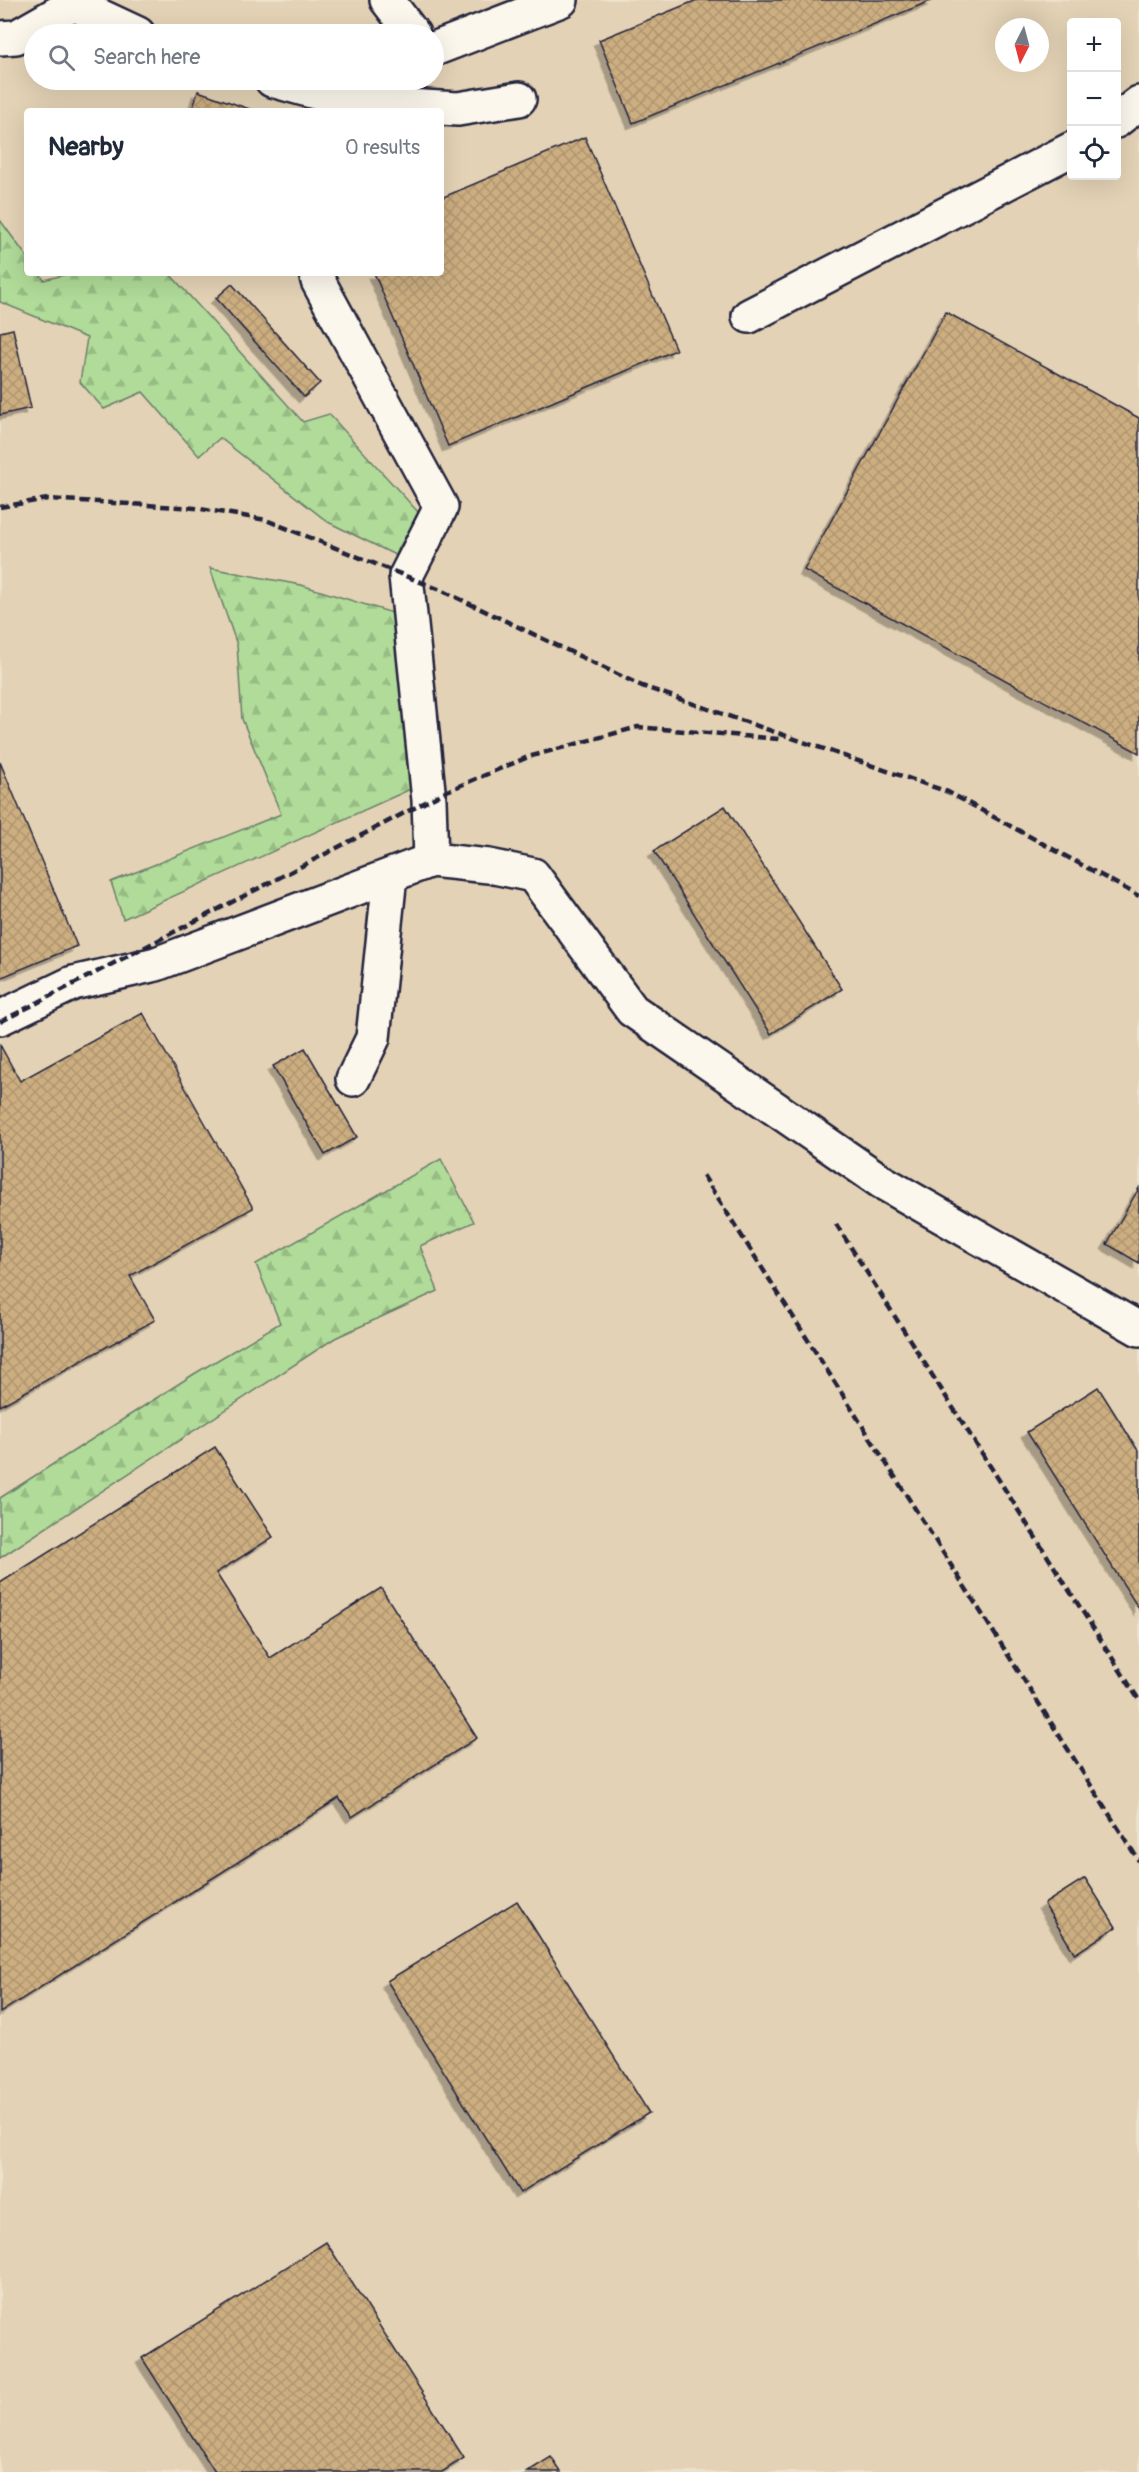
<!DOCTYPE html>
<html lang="en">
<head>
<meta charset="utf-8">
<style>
  :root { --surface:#fff; --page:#f6f6f7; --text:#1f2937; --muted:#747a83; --line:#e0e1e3 }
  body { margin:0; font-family:Pangolin,sans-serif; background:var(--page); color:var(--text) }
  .controls { position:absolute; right:18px; top:18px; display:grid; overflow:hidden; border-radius:6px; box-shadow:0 6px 24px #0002 }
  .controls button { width:54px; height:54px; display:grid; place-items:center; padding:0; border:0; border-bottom:2px solid var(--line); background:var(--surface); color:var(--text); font:30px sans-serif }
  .compass { position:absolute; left:995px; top:18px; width:54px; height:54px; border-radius:50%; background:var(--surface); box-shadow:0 6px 24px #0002; rotate:186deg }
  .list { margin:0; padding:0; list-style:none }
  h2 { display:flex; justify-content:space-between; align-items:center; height:78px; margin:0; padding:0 24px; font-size:26px }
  h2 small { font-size:20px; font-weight:400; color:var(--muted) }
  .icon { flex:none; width:33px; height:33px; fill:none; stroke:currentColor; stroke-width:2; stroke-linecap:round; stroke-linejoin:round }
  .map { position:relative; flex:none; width:1139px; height:2472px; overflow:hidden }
  .search { position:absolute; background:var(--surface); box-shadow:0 6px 24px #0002; left:24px; top:24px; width:420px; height:66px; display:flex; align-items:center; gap:15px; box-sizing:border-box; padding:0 21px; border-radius:33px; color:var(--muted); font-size:22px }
  .panel { position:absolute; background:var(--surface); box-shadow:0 6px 24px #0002; left:24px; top:108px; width:420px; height:168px; border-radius:6px }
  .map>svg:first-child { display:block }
  .built { fill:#e3d2b5; fill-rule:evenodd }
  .forest { fill:url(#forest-firs); stroke:#697e6a; stroke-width:1.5 }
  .building { fill:url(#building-cross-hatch); stroke:#22223b; stroke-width:1.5; filter:url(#shadow) }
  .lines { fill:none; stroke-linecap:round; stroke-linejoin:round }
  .minor-casing { stroke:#22223b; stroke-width:38 }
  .minor { stroke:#fbf7ec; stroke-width:33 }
  .rail { stroke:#22223b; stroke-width:4.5; stroke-dasharray:9 4.5; stroke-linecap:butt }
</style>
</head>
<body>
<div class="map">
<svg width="1139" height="2472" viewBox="0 0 1139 2472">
  <defs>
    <pattern id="forest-firs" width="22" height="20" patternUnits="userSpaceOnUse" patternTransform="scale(1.5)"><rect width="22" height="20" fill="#b0db98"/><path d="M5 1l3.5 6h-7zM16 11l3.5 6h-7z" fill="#97bc84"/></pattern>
    <pattern id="building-cross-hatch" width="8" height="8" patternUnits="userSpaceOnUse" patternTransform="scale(1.5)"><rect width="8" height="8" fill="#ccae80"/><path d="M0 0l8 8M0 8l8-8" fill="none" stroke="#af9570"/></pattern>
    <filter id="shadow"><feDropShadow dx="-5.5" dy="5.5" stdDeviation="0" flood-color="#0004"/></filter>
  </defs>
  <rect width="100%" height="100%" fill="#ede1cc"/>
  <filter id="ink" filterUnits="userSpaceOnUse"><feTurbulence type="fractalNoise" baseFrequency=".0167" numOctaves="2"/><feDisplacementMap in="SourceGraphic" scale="12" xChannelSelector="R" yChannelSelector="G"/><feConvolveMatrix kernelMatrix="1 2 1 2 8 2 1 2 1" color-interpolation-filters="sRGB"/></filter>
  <g filter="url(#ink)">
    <!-- built -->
    <path class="built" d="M0,0H1139V2472H0ZM1072,22H1116V176H1072ZM1004,27H1040V63H1004ZM34,34H434V80H34ZM27,111H441V273H27Z"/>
    <!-- forest -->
    <g class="forest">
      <polygon points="0,220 27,257 27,273 39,273 44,280 64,275 64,273 169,273 303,422 329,414 419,513 395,555 328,522 220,438 199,456 143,392 104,409 80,382 87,338 0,302"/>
      <polygon points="210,568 301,585 396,614 413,788 123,919 111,882 281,814 242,719 237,645"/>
      <polygon points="441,1159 474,1222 420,1246 438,1291 335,1338 0,1558 0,1498 194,1374 280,1323 256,1264"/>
    </g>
    <!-- building -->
    <g class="building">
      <polygon points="697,0 933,0 633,123 599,40"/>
      <polygon points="198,91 255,111 192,111"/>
      <polygon points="585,137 676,350 448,446 374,273 441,273 441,198"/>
      <polygon points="232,284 320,383 304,397 216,298"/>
      <polygon points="946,312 1139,418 1139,753 804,570"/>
      <polygon points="13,329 31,408 0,415 0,332"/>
      <polygon points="0,762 77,946 0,978"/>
      <polygon points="725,806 842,989 771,1034 654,851"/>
      <polygon points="143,1013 253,1208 130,1276 155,1320 0,1406 0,1045 20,1081"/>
      <polygon points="305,1048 357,1137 325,1155 273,1066"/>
      <polygon points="1139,1188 1139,1263 1107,1244"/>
      <polygon points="1098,1387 1139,1452 1139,1609 1027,1432"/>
      <polygon points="215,1447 273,1537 216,1573 270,1658 381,1588 477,1738 352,1817 339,1798 0,2013 0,1583"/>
      <polygon points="1085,1878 1116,1927 1075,1954 1044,1904"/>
      <polygon points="517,1901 649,2113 520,2193 387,1981"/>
      <polygon points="326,2242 464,2458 442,2472 215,2472 142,2358"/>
      <polygon points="551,2457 561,2472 527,2472"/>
    </g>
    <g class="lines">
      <defs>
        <g id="minor">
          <polyline points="387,0 413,34"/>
          <polyline points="0,38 16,37 74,4 138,34"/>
          <polyline points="434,49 561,0"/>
          <polyline points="272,80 355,103 458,109 519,99"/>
          <polyline points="1116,121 1139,103"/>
          <polyline points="316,273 318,281 441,507 406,576 429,800 431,860"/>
          <polyline points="749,316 1072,149"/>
          <polyline points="0,1018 73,983 156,964 431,860 489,866 533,875 632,1010 882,1182 1139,1329"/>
          <polyline points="353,1079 373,1038 390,876"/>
        </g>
      </defs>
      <!-- minor casing -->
      <use href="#minor" class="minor-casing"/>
      <!-- minor -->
      <use href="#minor" class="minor"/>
      <!-- rail -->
      <g class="rail">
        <polyline points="0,507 48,499 195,508 266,520 443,591 642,686 948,792 1139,896"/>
        <polyline points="0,1022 447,791 528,757 638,727 779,739"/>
        <polyline points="703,1175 1139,1861"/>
        <polyline points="836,1224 1139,1700"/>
      </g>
    </g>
  </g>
</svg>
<div class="controls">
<button>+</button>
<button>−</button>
<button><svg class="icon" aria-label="locate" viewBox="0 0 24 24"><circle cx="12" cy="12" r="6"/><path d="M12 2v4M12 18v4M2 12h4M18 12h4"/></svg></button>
</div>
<svg class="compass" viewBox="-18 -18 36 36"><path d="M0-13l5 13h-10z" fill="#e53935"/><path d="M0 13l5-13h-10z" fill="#747a83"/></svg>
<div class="search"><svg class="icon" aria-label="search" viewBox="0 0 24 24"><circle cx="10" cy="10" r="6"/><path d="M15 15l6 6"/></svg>Search here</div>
<section class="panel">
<h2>Nearby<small>0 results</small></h2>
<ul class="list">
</ul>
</section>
</div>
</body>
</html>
